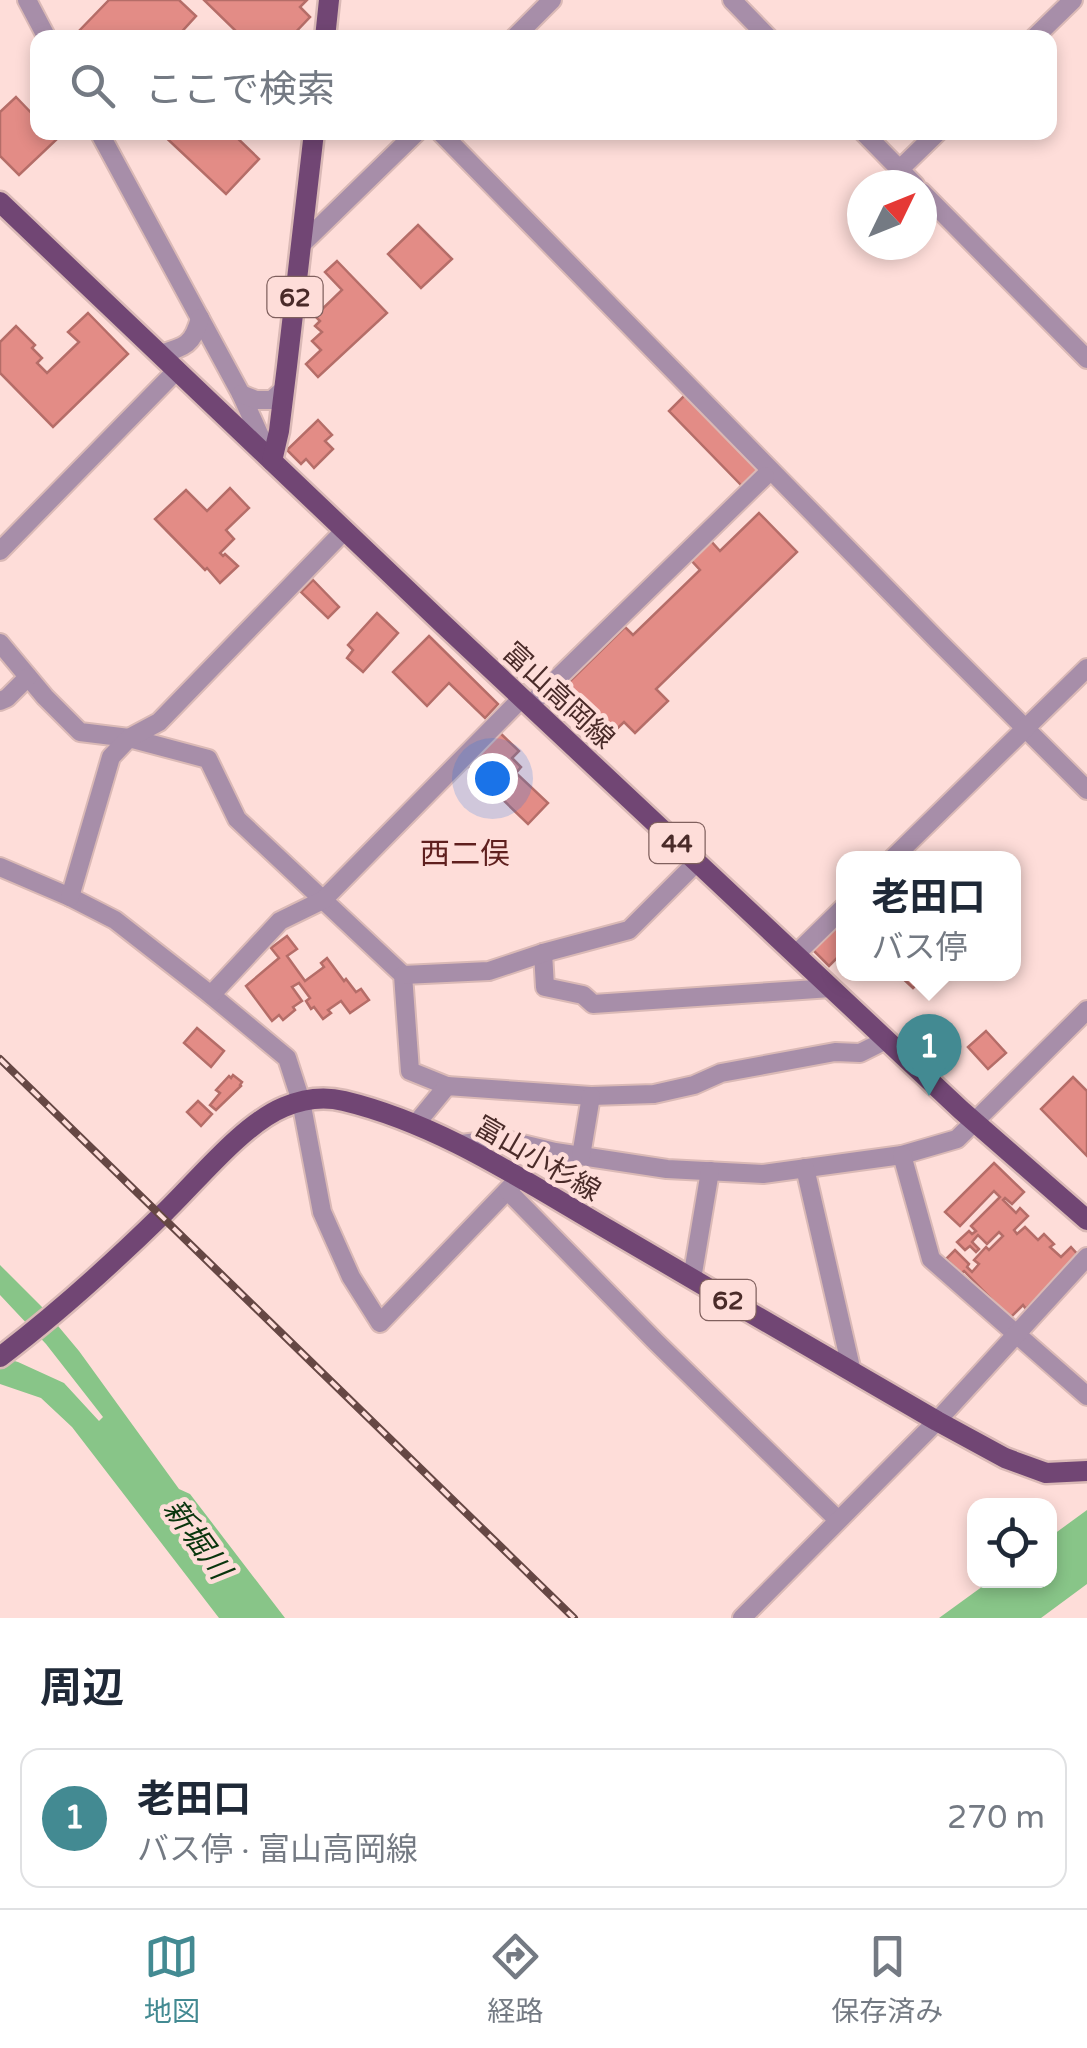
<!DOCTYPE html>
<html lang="ja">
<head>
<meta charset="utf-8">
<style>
  :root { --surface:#fff; --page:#f6f6f7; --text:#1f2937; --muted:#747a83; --line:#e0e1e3; --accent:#438a92 }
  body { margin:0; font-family:"Varela Round","Noto Sans JP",sans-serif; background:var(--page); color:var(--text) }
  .controls { position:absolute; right:30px; bottom:30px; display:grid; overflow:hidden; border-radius:20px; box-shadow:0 5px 15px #0003 }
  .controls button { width:90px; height:90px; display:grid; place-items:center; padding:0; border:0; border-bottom:2px solid var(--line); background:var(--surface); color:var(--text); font:50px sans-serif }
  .compass { position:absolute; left:847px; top:170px; width:90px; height:90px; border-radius:50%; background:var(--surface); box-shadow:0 5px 15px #0003; rotate:47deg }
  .you { position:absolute; left:492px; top:778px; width:35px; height:35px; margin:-25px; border:8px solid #fff; border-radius:50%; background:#1a73e8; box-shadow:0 0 0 15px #1a73e833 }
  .badge { display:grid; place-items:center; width:65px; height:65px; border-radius:50%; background:var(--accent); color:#fff; font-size:32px; font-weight:700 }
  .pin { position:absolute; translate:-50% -82px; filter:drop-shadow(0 2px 5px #0008) }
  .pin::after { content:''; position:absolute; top:52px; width:35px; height:30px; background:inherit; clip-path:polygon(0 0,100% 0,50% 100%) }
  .popup { position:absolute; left:836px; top:851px; width:185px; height:130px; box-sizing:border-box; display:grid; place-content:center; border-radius:20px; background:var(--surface); filter:drop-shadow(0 2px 8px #0005); font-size:32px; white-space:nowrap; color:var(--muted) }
  .popup b { font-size:38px; color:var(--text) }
  .popup::after { content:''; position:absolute; left:50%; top:100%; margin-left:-20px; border:20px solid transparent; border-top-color:var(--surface) }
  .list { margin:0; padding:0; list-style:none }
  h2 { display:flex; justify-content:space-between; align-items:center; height:130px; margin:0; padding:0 40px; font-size:42px }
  h2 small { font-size:32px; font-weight:400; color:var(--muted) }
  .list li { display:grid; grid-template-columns:65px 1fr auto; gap:30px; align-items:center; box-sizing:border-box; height:140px; margin:0 20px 20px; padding:0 20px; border:2px solid var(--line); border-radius:20px }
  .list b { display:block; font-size:38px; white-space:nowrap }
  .list p { margin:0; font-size:32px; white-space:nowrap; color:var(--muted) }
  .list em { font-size:32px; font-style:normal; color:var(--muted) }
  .icon { flex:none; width:55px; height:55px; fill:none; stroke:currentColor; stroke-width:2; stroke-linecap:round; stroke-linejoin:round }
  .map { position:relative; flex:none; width:1087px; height:1618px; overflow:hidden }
  .search { position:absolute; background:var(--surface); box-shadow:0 5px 15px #0003; left:30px; right:30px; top:30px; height:110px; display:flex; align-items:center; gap:25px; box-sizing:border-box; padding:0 35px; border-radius:20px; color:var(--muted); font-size:38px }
  .sheet { height:290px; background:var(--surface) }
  nav { display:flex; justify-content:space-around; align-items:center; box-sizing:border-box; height:140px; border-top:2px solid var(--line); background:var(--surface); font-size:28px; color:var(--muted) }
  nav a { display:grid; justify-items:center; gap:5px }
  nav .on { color:var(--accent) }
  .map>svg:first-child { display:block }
  .water { fill:#88c588 }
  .building { fill:#e38c86; stroke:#b56d68; stroke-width:2.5 }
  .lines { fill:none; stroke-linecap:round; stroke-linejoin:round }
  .minor-casing { stroke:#dab9b6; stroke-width:22 }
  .major-casing { stroke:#dab9b6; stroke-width:25 }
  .minor { stroke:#a78ea9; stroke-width:18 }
  .major { stroke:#714674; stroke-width:20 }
  .rail-casing { stroke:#664744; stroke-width:8 }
  .rail { stroke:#feddd9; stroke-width:4; stroke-dasharray:11; stroke-linecap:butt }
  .labels { text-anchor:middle; stroke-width:9; stroke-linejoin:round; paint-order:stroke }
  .shield { fill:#feddd9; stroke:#80605e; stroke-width:2.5 }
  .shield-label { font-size:25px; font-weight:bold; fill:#4a2b29 }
  .street-label { font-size:28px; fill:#4a2b29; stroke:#feddd9 }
  .neighbourhood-label { font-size:30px; fill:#5f1f1e; stroke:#feddd9 }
  .water-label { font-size:30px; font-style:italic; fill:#09350d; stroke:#feddd9 }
</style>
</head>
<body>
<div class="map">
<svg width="1087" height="1618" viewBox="0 0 1087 1618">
  <rect width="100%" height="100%" fill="#feddd9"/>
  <!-- water -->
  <g class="water">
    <polygon points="0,1265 43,1308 79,1351 179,1489 190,1494 285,1618 219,1618 72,1427 41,1398 0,1384 0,1357 18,1362 64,1383 99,1421 103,1417 46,1344 0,1295"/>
    <polygon points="1087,1510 1087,1584 1041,1618 939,1618 990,1581 1050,1580 1050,1537"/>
  </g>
  <!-- building -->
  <g class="building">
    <polygon points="109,0 179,0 196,16 176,38 79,38 76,34"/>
    <polygon points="204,0 307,0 300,7 310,17 290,38 243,38"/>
    <polygon points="16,97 38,120 38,132 49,132 56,140 19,175 0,156 0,112"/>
    <polygon points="160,132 231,132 259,159 226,194"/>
    <polygon points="418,225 452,259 421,288 388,254"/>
    <polygon points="337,261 387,313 318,377 306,364 321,350 312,341 322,332 315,326 320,321 315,316 342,290 325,272"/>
    <polygon points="88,313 128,354 53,427 0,373 0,342 16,326 35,345 32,348 42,358 37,363 47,373 79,342 68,332"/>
    <polygon points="685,395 759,471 743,487 669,411"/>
    <polygon points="318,420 332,435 325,441 333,449 314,468 306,459 301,464 287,450"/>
    <polygon points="230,488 249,508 226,530 234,539 220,553 223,556 225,554 238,566 220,583 207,568 205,570 155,519 186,490 207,511"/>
    <polygon points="759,513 797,552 656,689 668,701 635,733 624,722 602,743 564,704 575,694 566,685 625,627 633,635 700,570 690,559 710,540 720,551"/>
    <polygon points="313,580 339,607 328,618 301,592"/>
    <polygon points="377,613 398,633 363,672 347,658 353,650 348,645"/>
    <polygon points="429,636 498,704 485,718 449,683 427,706 393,672"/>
    <polygon points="498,731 519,751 512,758 521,767 516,773 548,803 528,824 466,764"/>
    <polygon points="844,916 844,951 829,966 812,949"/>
    <polygon points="287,936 297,949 287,956 305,981 324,967 321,963 327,958 344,981 346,979 356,992 361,989 369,1000 350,1013 341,1001 328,1010 331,1013 323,1019 314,1007 311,1009 306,1001 310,998 299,983 292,987 302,1001 293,1007 295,1010 283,1020 279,1015 272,1021 246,986 279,958 271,948"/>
    <polygon points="898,974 928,974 913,988"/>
    <polygon points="197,1028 224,1051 211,1067 184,1043"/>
    <polygon points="986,1031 1006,1053 988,1069 968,1047"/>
    <polygon points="233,1075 242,1082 240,1085 241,1086 216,1110 210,1105 220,1093 216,1090 229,1076 231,1078"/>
    <polygon points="1073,1077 1087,1091 1087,1156 1041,1109"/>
    <polygon points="198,1101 212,1114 201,1126 187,1112"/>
    <polygon points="994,1163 1024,1192 1012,1204 1005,1198 1003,1200 1016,1213 1020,1208 1028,1216 1014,1230 1017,1234 1025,1227 1038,1240 1044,1234 1054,1244 1050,1247 1061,1257 1071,1247 1079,1256 1026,1309 1023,1305 1010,1318 964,1271 961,1273 946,1259 955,1250 969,1264 967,1267 972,1272 979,1264 974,1260 986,1247 989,1250 1003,1236 999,1232 987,1244 978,1235 972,1242 979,1249 976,1252 970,1246 965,1250 957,1242 969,1231 972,1234 976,1231 971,1226 1000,1197 994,1191 960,1226 945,1212"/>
  </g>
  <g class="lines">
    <defs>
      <g id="minor">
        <polyline points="27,0 47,38"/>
        <polyline points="732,0 769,38"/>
        <polyline points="514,38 552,0"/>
        <polyline points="1034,38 1073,0"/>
        <polyline points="99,132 241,394 269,456"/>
        <polyline points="440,132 938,641 1087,790"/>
        <polyline points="863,132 915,185"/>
        <polyline points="900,169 938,132"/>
        <polyline points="922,192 1087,359"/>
        <polyline points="302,244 417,132"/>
        <path d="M160,354C185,347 193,345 200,318"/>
        <polyline points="241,394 256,400 272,400 284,389"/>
        <polyline points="0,551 177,370"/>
        <polyline points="0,643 45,697 80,732 129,738 208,759 237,819 403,975 410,1071 447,1086"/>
        <polyline points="0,701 7,698 28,677"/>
        <polyline points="530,705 765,476"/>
        <polyline points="893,858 1087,668"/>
        <polyline points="0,867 70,897 115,920 211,995 287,1058 301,1101 322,1212 351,1277 380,1323 519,1178"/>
        <polyline points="70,897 111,757 129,738 159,722 345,530"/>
        <polyline points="543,953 545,987 583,995 593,1004 831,988"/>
        <polyline points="795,955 844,907"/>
        <polyline points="403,975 489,971 543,953 629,930 697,862"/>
        <polyline points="211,995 280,921 323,900 522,698"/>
        <polyline points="415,1125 447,1086 591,1096 654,1094 694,1085 721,1073 835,1052 860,1053 886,1040"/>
        <polyline points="461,1144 502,1139 555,1152 667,1169 763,1174 902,1155 957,1139 1087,1010"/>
        <polyline points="902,1155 931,1259 1087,1396"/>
        <polyline points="581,1156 591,1096"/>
        <polyline points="805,1168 852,1372"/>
        <polyline points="508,1191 656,1342 838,1520"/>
        <polyline points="692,1279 710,1171"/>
        <polyline points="742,1618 937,1421 1087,1257"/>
      </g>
      <g id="major">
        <polyline points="325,38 329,0"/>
        <polyline points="0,202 442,623 961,1110 1087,1220"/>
        <polyline points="272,461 279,431 287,366 314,132"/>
        <path d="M0,1357C58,1313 113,1263 165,1212C198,1180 243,1124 284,1107C303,1099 324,1096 344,1101C440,1124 524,1181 609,1230C718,1294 828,1358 937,1421L1005,1458L1046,1473L1087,1471"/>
      </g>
    </defs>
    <!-- minor casing -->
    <use href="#minor" class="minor-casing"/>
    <!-- major casing -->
    <use href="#major" class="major-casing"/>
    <!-- minor -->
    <use href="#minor" class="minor"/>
    <!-- major -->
    <use href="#major" class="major"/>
    <defs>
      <polyline id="rail" points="0,1059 574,1618"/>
    </defs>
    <!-- rail casing -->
    <use href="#rail" class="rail-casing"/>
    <!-- rail -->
    <use href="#rail" class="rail"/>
  </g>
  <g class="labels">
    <!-- shield labels -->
    <g class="shield">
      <rect x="267.5" y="277" width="55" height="40" rx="8"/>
      <rect x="649.5" y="823" width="55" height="40" rx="8"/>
      <rect x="700.5" y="1280" width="55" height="40" rx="8"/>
    </g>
    <g class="shield-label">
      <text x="295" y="306">62</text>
      <text x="677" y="852">44</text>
      <text x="728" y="1309">62</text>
    </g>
    <!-- street labels -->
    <g class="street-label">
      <text transform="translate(559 695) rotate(43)" y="10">富山高岡線</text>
      <text transform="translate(538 1158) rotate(30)" y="10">富山小杉線</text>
    </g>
    <!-- neighbourhood labels -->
    <g class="neighbourhood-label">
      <text x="465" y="864">西二俣</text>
    </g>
    <!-- water labels -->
    <g class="water-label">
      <text transform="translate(197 1539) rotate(54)" y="10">新堀川</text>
    </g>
  </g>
</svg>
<div class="controls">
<button><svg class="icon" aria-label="locate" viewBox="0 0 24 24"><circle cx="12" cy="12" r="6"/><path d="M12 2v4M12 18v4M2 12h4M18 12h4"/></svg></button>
</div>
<svg class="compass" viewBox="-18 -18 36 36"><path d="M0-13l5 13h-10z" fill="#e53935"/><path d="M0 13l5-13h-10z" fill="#747a83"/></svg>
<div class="you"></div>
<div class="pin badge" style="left:929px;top:1096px">1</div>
<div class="popup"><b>老田口</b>バス停</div>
<div class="search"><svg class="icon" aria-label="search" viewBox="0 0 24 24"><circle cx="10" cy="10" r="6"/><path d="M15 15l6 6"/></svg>ここで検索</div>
</div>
<section class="sheet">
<h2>周辺<small></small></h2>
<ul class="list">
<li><span class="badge">1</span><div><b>老田口</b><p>バス停 · 富山高岡線</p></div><em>270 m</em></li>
</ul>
</section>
<nav>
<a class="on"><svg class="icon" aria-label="map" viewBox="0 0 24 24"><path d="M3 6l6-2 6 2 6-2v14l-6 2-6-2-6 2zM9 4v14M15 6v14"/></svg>地図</a>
<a><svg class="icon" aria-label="directions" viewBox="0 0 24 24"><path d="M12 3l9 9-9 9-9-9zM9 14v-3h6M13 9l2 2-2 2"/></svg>経路</a>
<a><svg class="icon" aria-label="saved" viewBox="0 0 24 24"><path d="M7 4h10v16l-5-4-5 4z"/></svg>保存済み</a>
</nav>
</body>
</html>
